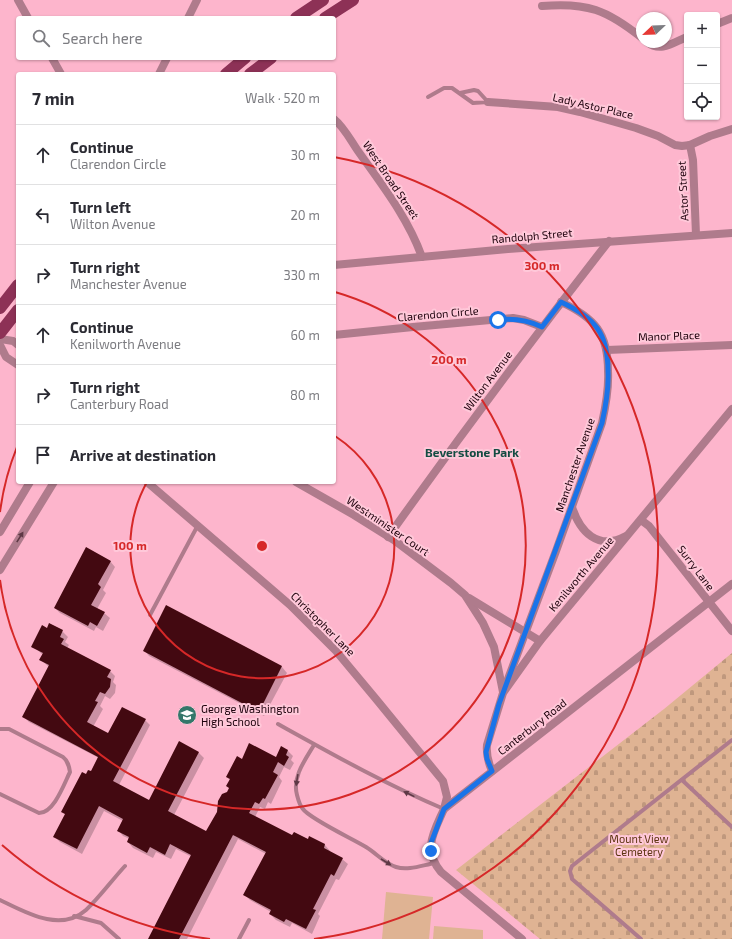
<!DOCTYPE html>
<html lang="en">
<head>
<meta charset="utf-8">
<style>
  :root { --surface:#fff; --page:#f7f7f7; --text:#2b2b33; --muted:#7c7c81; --line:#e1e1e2 }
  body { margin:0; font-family:"Exo 2",sans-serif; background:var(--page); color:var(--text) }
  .controls { position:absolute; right:12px; top:12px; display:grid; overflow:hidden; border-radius:4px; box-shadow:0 1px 3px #0004 }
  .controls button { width:36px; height:36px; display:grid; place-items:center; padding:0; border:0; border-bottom:1px solid var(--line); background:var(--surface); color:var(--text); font:20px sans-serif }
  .compass { position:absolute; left:636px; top:12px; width:36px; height:36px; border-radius:50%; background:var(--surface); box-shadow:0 1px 3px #0004; rotate:247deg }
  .stop { position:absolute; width:12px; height:12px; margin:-9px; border:3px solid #1a73e8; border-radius:50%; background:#fff }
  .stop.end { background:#1a73e8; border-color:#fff; box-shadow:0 1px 4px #0008 }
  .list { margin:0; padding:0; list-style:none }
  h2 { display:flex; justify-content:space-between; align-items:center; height:52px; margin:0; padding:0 16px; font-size:17px }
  h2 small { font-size:13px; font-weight:400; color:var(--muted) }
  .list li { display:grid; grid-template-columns:26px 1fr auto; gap:12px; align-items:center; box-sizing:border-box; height:60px; padding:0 16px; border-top:1px solid var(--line) }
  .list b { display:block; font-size:15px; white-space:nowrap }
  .list p { margin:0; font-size:13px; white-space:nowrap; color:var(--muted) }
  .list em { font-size:13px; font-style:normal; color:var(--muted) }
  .icon { flex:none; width:22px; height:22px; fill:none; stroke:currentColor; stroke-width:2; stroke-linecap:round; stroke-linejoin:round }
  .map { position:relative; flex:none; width:732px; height:939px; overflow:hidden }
  .search { position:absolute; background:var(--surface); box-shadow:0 1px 3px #0004; left:16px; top:16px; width:320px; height:44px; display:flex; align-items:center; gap:10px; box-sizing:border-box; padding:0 14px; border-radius:4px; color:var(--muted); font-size:15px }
  .panel { position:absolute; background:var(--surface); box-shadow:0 1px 3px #0004; left:16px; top:72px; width:320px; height:412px; border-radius:4px }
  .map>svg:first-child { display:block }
  .cemetery { fill:url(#cemetery-stones) }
  .green { fill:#dfb393 }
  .shadow { fill:#0003 }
  .building { fill:#430911 }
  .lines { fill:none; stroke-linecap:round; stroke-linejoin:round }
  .lane { stroke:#af7b8c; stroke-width:4 }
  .street { stroke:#af7b8c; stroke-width:8 }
  .primary { stroke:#8d3156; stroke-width:12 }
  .oneway { fill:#5e3845 }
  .route { stroke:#1a73e8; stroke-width:5 }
  .ring { fill:none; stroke:#d62828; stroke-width:2 }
  .labels { text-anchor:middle; stroke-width:4; stroke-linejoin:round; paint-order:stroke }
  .street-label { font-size:11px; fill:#1c010b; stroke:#ffc8d9 }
  .poi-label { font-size:11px; fill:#1c010b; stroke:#ffc8d9; text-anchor:start }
  .park-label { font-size:11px; fill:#5d3512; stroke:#ffc8d9 }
  .neighbourhood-label { font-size:12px; font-weight:bold; fill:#144c42; stroke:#ffc8d9 }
  .centre { fill:#d62828; stroke:#ffc8d9; stroke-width:2 }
  .ring-label { font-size:12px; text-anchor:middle; font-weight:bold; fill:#d62828; stroke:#ffc8d9; stroke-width:4; stroke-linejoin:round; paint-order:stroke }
</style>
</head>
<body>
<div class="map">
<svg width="732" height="939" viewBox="0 0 732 939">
  <defs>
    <pattern id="cemetery-stones" width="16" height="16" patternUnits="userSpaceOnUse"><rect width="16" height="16" fill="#dfb393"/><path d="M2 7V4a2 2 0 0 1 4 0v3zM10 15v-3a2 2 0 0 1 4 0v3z" fill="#bf987d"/></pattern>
  </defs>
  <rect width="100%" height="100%" fill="#fdb5cc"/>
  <!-- cemetery -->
  <polygon class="cemetery" points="732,653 732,939 540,939 456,870 664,709"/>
  <!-- green -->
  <g class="green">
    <polygon points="386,892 433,897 429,939 382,939"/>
    <polygon points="434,926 483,930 483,939 433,939"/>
  </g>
  <!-- shadow -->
  <g class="shadow">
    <polygon points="110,561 115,567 103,590 106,593 97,609 104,613 110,618 103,631 96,627 94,631 60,613 55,608"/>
    <polygon points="167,607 282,667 287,673 264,716 149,656 144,650"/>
    <polygon points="48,629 62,631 68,637 65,642 69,645 67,648 110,671 115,676 113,682 116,685 115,693 110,699 105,696 100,706 103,709 93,727 108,735 145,720 150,725 119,785 149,801 180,743 199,753 204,758 174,815 207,833 230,788 230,780 227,777 242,760 276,758 282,748 288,751 293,756 291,760 294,763 290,770 284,767 279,777 282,781 271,804 268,802 265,809 260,807 255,817 292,837 325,845 330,851 329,852 342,859 348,864 339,880 336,879 318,914 320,916 312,934 292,923 290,927 276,920 270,914 271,912 250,900 245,895 266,854 238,839 187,939 149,939 192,857 176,849 171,859 156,852 153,858 133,848 128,842 130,839 123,836 118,830 123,821 104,811 82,854 60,842 55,837 66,815 62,811 86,775 91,773 99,758 29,722 24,717 49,667 41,660 43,655 33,646"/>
  </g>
  <!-- building -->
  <g class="building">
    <polygon points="86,547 111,561 98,584 101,587 91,605 105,612 97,626 90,622 88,626 54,608"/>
    <polygon points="166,605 282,666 259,712 143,651"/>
    <polygon points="49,623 63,630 60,637 64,639 61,644 111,670 107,677 111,679 110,687 105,694 100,692 95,701 98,702 87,722 108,733 122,707 146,719 113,781 149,800 179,741 199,752 168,811 206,831 217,812 218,801 222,794 227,792 229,788 226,786 230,779 226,777 237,756 242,759 249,743 276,757 281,746 288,750 286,755 289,757 284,766 278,762 273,772 278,775 265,799 263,798 259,804 255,802 249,813 292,835 294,832 308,839 309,836 325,844 324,848 343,858 334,876 331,874 313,909 316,910 306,929 286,919 284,922 269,914 271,910 243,895 266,852 233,835 179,939 148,939 191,855 170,844 165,855 150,847 147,853 127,842 129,837 117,831 123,819 99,806 77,849 53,837 65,814 61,812 82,772 86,774 88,770 91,771 98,757 22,717 49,665 39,660 43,653 31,647 42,625 47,628"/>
  </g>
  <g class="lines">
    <!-- lane -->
    <g class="lane">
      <polyline points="428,97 444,88 452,88 473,103 488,102 478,91 474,90 460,93"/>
      <polyline points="150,615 198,525"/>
      <path d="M278,724C332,754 387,785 444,809"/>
      <path d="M0,729H9L63,757C68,761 69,766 70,772C64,784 54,813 39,813L0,794"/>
      <path d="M314,745C305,760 292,777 297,795C298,799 300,806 303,809C310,819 353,839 366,847C376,853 384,863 396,867C408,871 423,865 435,863"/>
      <polyline points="682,780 732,827"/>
      <path d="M0,900C25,912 60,933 86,910C99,898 112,880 125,866"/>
      <polyline points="74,916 101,923 119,939"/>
      <polyline points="239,939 249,920"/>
      <polyline points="641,939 572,879 570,871 572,866 732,740"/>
    </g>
    <!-- street -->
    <g class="street">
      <polyline points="18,0 28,18"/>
      <path d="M542,6C587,2 607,10 642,38"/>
      <polyline points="188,18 197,0"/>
      <polyline points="717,24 732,18"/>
      <path d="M647,42C661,53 674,42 687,37"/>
      <polyline points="52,58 61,74"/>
      <polyline points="159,74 167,58"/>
      <polyline points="488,102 558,107 580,112 636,128 658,136 675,145 682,146 690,145 710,136 732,129"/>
      <path d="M334,119C344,127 351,141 358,151C382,185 408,218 422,257"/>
      <polyline points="690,145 693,160 696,235"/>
      <polyline points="334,265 508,249 732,233"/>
      <polyline points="334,335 413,327 513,318 524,320 542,327"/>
      <polyline points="0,339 13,341 18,345"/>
      <polyline points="0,345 6,357 18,365"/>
      <polyline points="607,350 732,345"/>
      <polyline points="147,482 290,605 336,651 376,699 443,781 447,797 444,809"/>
      <polyline points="296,482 354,515 394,540 451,583 465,595 483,623 494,647 503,692"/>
      <path d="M572,507C580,532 598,551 626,536"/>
      <polyline points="641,520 649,526 732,631"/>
      <polyline points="0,532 30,482"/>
      <path d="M388,537C460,436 533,338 609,241"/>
      <polyline points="0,570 54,482"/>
      <polyline points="469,598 540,641"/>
      <path d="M505,687L556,551L602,423C606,405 609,389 608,371C608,333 595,318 561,302"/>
      <path d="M492,771C488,762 486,755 487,745L503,693L540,641L732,409"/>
      <path d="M522,939L441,872C422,849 434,832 444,809L732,584"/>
    </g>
    <!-- primary -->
    <g class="primary">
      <polyline points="296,18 323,0"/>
      <polyline points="325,18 353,0"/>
      <polyline points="226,74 245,58"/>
      <polyline points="250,74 271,58"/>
      <polyline points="0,308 18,285"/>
      <polyline points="0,333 18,310"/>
    </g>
  </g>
  <!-- one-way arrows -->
  <defs><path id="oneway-solid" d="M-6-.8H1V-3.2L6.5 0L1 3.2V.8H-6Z"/></defs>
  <g class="oneway">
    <use href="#oneway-solid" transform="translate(20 537) rotate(-58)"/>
    <use href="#oneway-solid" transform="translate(297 780) rotate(99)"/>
    <use href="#oneway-solid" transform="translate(409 794) rotate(-154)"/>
    <use href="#oneway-solid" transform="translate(386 862) rotate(32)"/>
  </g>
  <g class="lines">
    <!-- route -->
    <path class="route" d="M431,851V843L444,809L492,771L487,759L486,752L499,704L602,423C606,405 609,389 608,371C608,333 595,318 561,302L542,327C527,320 514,318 498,320"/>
  </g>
  <!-- distance rings -->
  <g class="ring">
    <path d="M335 436A132 132 0 1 1 147 482"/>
    <path d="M0 512A264 264 0 0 1 17 447M335 292A264 264 0 1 1 0 580"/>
    <path d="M210 939A396 396 0 0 1 2 845M334 157A396 396 0 0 1 314 939"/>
  </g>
  <!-- icons -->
  <defs>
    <symbol id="school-disc" viewBox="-11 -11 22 22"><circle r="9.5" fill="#34776a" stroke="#ffc8d9"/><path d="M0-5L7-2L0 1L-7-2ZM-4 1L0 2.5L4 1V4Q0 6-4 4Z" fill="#fff"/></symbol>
  </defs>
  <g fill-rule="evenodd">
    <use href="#school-disc" x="176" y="704" width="22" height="22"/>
  </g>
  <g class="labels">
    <!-- street labels -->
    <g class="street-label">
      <text transform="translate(593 106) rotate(13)" y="4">Lady Astor Place</text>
      <text transform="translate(391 180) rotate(56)" y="4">West Broad Street</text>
      <text transform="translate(683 191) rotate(-93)" y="4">Astor Street</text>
      <text transform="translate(532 236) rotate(-5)" y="4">Randolph Street</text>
      <text transform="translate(438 314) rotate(-5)" y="4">Clarendon Circle</text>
      <text transform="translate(669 336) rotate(-2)" y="4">Manor Place</text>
      <text transform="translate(488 381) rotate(-53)" y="4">Wilton Avenue</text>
      <text transform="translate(575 465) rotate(-71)" y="4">Manchester Avenue</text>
      <text transform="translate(388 526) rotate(34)" y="4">Westminister Court</text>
      <text transform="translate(696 568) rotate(53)" y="4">Surry Lane</text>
      <text transform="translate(581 574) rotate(-50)" y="4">Kenilworth Avenue</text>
      <text transform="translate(323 624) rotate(45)" y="4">Christopher Lane</text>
      <text transform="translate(532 727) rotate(-38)" y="4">Canterbury Road</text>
    </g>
    <!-- poi labels -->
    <g class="poi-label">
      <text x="201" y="713">George Washington<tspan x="201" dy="13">High School</tspan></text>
    </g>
    <!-- park labels -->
    <g class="park-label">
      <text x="639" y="843">Mount View<tspan x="639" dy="13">Cemetery</tspan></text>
    </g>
    <!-- neighbourhood labels -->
    <g class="neighbourhood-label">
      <text x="472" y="457">Beverstone Park</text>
    </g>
  </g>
  <circle cx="262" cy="546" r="6" class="centre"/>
  <g class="ring-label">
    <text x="542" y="270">300 m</text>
    <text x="449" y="364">200 m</text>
    <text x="130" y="550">100 m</text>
  </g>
</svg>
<div class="controls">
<button>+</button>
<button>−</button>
<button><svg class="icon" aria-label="locate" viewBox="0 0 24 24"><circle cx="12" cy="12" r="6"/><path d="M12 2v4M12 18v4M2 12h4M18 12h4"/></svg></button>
</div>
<svg class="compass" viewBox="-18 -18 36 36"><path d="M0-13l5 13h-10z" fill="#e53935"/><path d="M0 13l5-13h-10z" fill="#7c7c81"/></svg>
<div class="stop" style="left:498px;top:320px"></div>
<div class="stop end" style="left:431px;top:851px"></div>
<div class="search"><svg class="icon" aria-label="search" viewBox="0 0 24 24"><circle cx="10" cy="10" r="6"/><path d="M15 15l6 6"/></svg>Search here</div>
<section class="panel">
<h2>7 min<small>Walk · 520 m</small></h2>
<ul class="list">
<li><svg class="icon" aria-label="ahead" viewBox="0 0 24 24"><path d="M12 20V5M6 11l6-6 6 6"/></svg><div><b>Continue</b><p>Clarendon Circle</p></div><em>30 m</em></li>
<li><svg class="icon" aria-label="left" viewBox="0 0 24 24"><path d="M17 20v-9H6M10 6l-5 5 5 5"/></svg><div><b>Turn left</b><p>Wilton Avenue</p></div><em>20 m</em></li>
<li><svg class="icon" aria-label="right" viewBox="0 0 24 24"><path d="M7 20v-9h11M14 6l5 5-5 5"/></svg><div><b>Turn right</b><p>Manchester Avenue</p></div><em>330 m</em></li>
<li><svg class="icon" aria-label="ahead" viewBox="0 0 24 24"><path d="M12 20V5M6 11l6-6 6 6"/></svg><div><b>Continue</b><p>Kenilworth Avenue</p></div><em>60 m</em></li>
<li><svg class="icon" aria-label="right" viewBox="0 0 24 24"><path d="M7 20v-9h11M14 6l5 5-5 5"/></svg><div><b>Turn right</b><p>Canterbury Road</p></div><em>80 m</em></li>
<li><svg class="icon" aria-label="arrive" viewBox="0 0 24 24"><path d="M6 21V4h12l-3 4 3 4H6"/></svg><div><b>Arrive at destination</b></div></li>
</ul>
</section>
</div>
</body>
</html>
